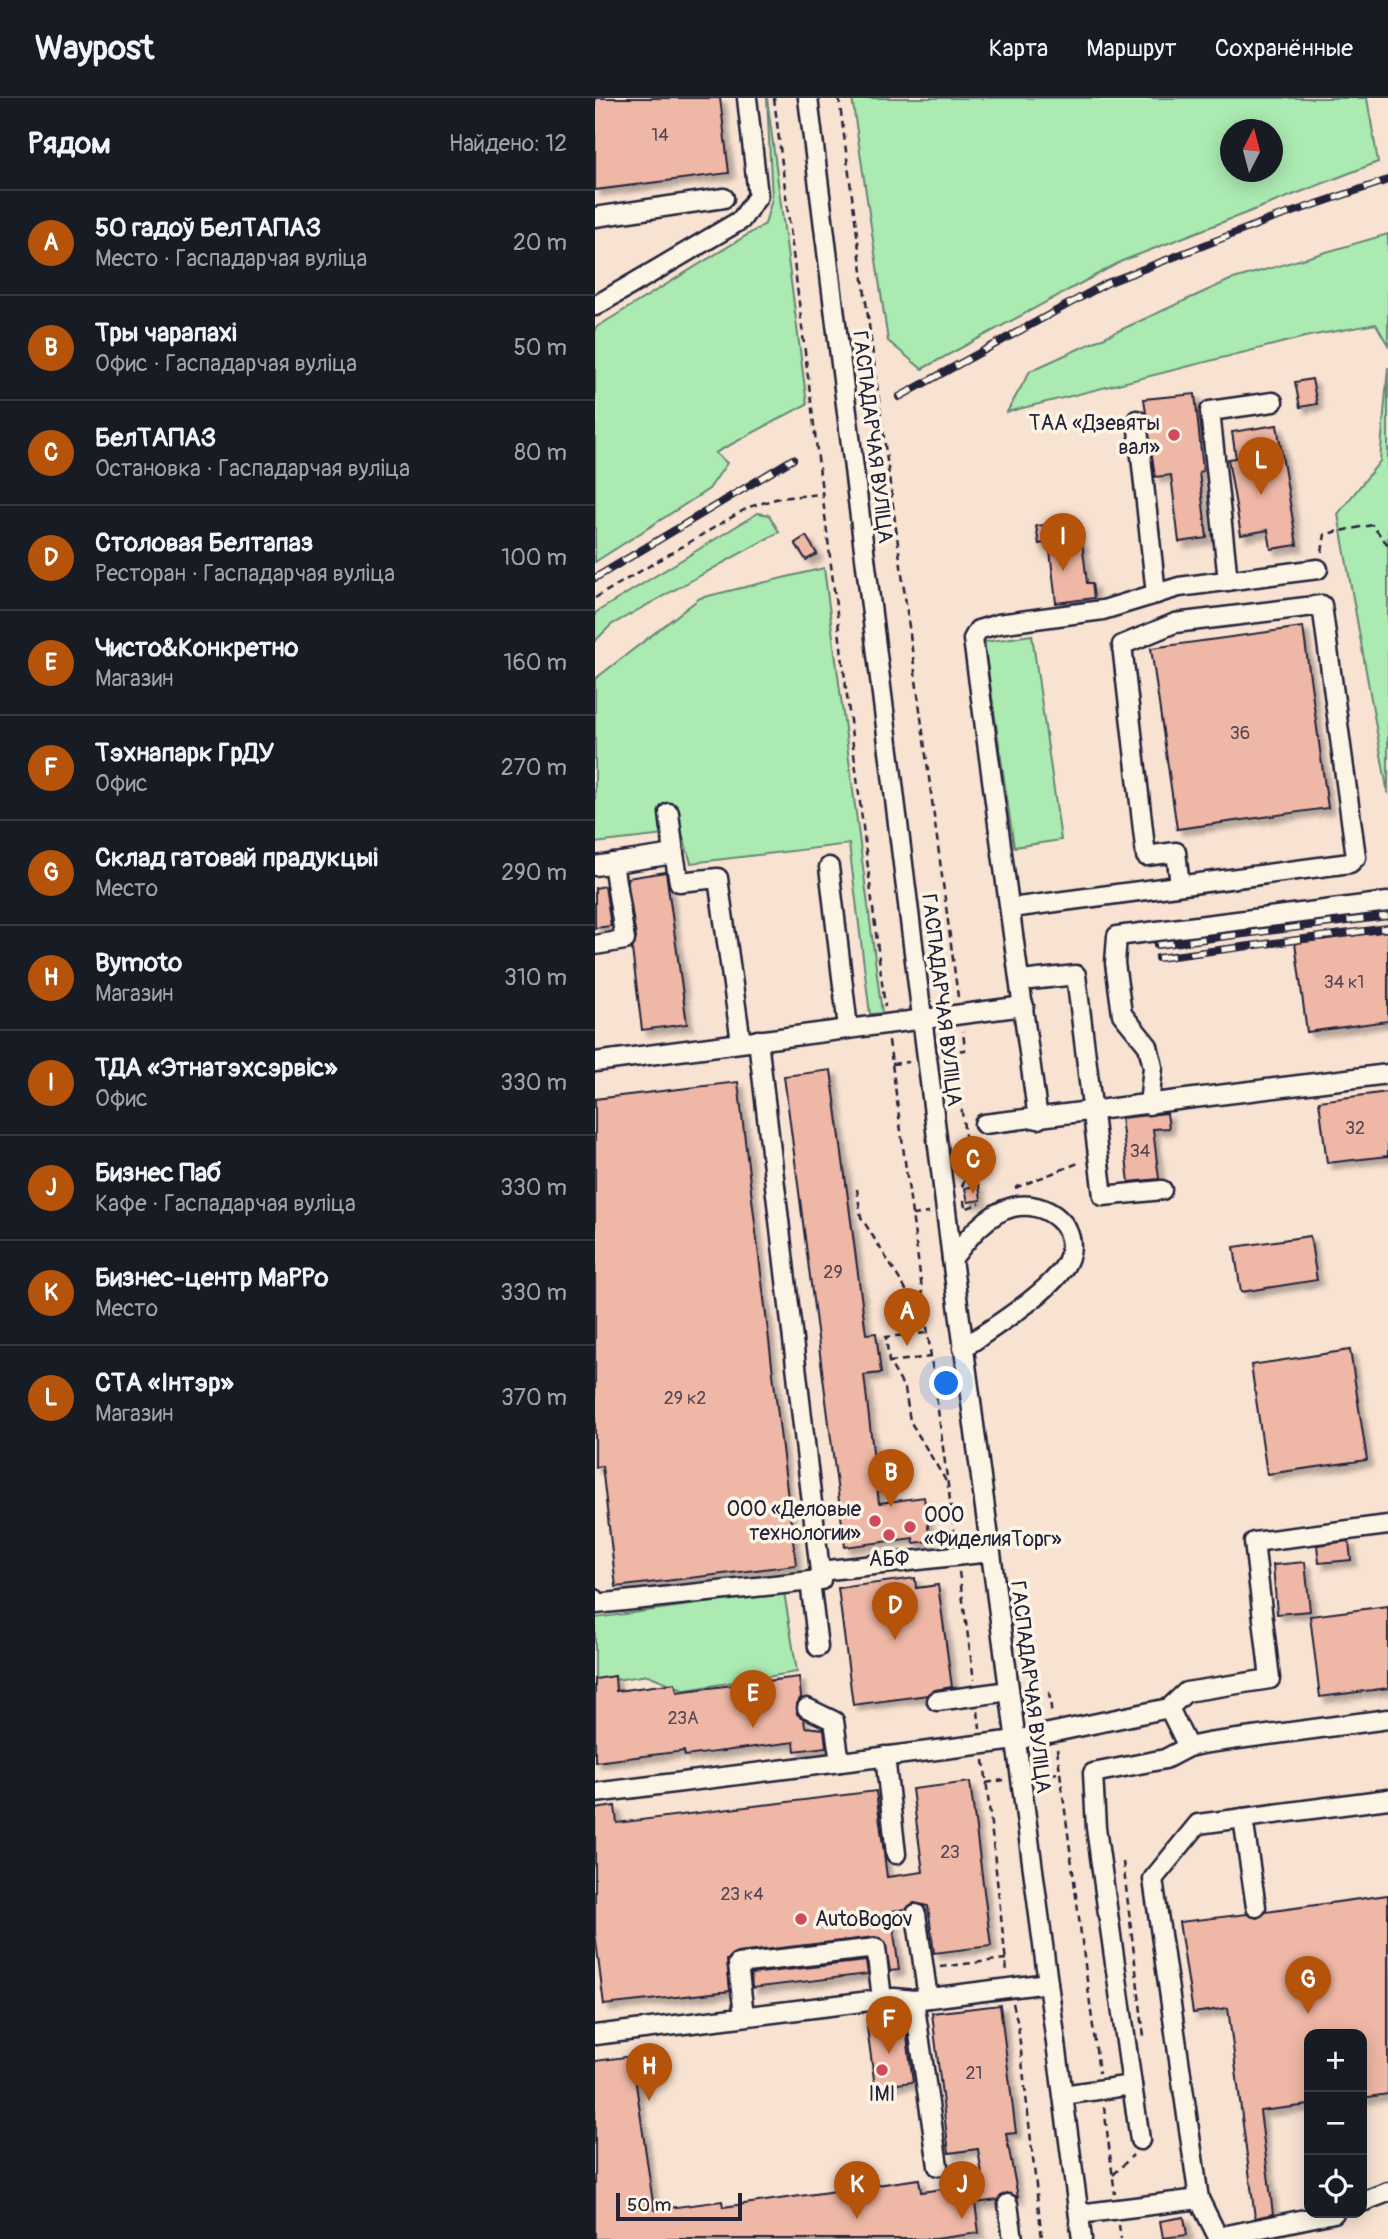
<!DOCTYPE html>
<html lang="ru">
<head>
<meta charset="utf-8">
<style>
  :root { --surface:#171b24; --page:#242831; --text:#f1f3f6; --muted:#9ea1a6; --line:#363941; --accent:#b45309 }
  body { margin:0; font-family:Pangolin,sans-serif; background:var(--page); color:var(--text) }
  .controls { position:absolute; right:21px; bottom:21px; display:grid; overflow:hidden; border-radius:14px; box-shadow:0 4px 18px #0003 }
  .controls button { width:63px; height:63px; display:grid; place-items:center; padding:0; border:0; border-bottom:2px solid var(--line); background:var(--surface); color:var(--text); font:35px sans-serif }
  .compass { position:absolute; left:625px; top:21px; width:63px; height:63px; border-radius:50%; background:var(--surface); box-shadow:0 4px 18px #0003; rotate:6deg }
  .scale { position:absolute; left:21px; bottom:18px; width:126px; box-sizing:border-box; padding-left:7px; border:4px solid #22223b; border-top:0; font-size:19px; line-height:24px; white-space:nowrap; color:#22223b; -webkit-text-stroke:5px #fcf5e5; paint-order:stroke }
  .you { position:absolute; left:352px; top:1286px; width:24px; height:24px; margin:-18px; border:5px solid #fff; border-radius:50%; background:#1a73e8; box-shadow:0 0 0 10px #1a73e833 }
  .badge { display:grid; place-items:center; width:46px; height:46px; border-radius:50%; background:var(--accent); color:#fff; font-size:23px; font-weight:700 }
  .pin { position:absolute; translate:-50% -58px; filter:drop-shadow(0 2px 4px #0008) }
  .pin::after { content:''; position:absolute; top:37px; width:24px; height:21px; background:inherit; clip-path:polygon(0 0,100% 0,50% 100%) }
  .list { margin:0; padding:0; list-style:none }
  h2 { display:flex; justify-content:space-between; align-items:center; height:91px; margin:0; padding:0 28px; font-size:30px }
  h2 small { font-size:23px; font-weight:400; color:var(--muted) }
  .list li { display:grid; grid-template-columns:46px 1fr auto; gap:21px; align-items:center; box-sizing:border-box; height:105px; padding:0 28px; border-top:2px solid var(--line) }
  .list b { display:block; font-size:26px; white-space:nowrap }
  .list p { margin:0; font-size:23px; white-space:nowrap; color:var(--muted) }
  .list em { font-size:23px; font-style:normal; color:var(--muted) }
  .icon { flex:none; width:38px; height:38px; fill:none; stroke:currentColor; stroke-width:2; stroke-linecap:round; stroke-linejoin:round }
  .map { position:relative; flex:none; width:793px; height:2141px; overflow:hidden }
  header { display:flex; align-items:center; gap:42px; box-sizing:border-box; height:98px; padding:0 35px; background:var(--surface); border-bottom:2px solid var(--line) }
  header strong { font-size:33px }
  nav { display:flex; gap:38px; margin-inline-start:auto; font-size:24px }
  main { display:flex }
  aside { flex:1; background:var(--surface) }
  .map>svg:first-child { display:block }
  .green { fill:#abeab1; stroke:#668676; stroke-width:2; fill-rule:evenodd }
  .building { fill:#efb7a5; stroke:#22223b; stroke-width:2; filter:url(#shadow) }
  .lines { fill:none; stroke-linecap:round; stroke-linejoin:round }
  .minor-casing { stroke:#22223b; stroke-width:23 }
  .path { stroke:#22223b; stroke-width:2.5; stroke-dasharray:7 5; stroke-linecap:butt }
  .minor { stroke:#fcf5e5; stroke-width:18 }
  .rail-casing { stroke:#22223b; stroke-width:8 }
  .rail { stroke:#fcf5e5; stroke-width:5; stroke-dasharray:16; stroke-linecap:butt }
  .poi-dot { fill:#d1495b; stroke:#fcf5e5; stroke-width:2.5 }
  .labels { text-anchor:middle; stroke-width:7; stroke-linejoin:round; paint-order:stroke }
  .number-label { font-size:18px; fill:#554756 }
  .poi-label { font-size:21px; fill:#22223b; stroke:#fcf5e5; text-anchor:end }
  .street-label { font-size:21px; fill:#22223b; stroke:#fcf5e5 }
</style>
</head>
<body>
<header>
<strong>Waypost</strong>
<nav><a>Карта</a><a>Маршрут</a><a>Сохранённые</a></nav>
</header>
<main>
<aside>
<h2>Рядом<small>Найдено: 12</small></h2>
<ul class="list">
<li><span class="badge">A</span><div><b>50 гадоў БелТАПАЗ</b><p>Место · Гаспадарчая вуліца</p></div><em>20 m</em></li>
<li><span class="badge">B</span><div><b>Тры чарапахі</b><p>Офис · Гаспадарчая вуліца</p></div><em>50 m</em></li>
<li><span class="badge">C</span><div><b>БелТАПАЗ</b><p>Остановка · Гаспадарчая вуліца</p></div><em>80 m</em></li>
<li><span class="badge">D</span><div><b>Столовая Белтапаз</b><p>Ресторан · Гаспадарчая вуліца</p></div><em>100 m</em></li>
<li><span class="badge">E</span><div><b>Чисто&amp;Конкретно</b><p>Магазин</p></div><em>160 m</em></li>
<li><span class="badge">F</span><div><b>Тэхнапарк ГрДУ</b><p>Офис</p></div><em>270 m</em></li>
<li><span class="badge">G</span><div><b>Склад гатовай прадукцыі</b><p>Место</p></div><em>290 m</em></li>
<li><span class="badge">H</span><div><b>Bymoto</b><p>Магазин</p></div><em>310 m</em></li>
<li><span class="badge">I</span><div><b>ТДА «Этнатэхсэрвіс»</b><p>Офис</p></div><em>330 m</em></li>
<li><span class="badge">J</span><div><b>Бизнес Паб</b><p>Кафе · Гаспадарчая вуліца</p></div><em>330 m</em></li>
<li><span class="badge">K</span><div><b>Бизнес-центр МаРРо</b><p>Место</p></div><em>330 m</em></li>
<li><span class="badge">L</span><div><b>СТА «Інтэр»</b><p>Магазин</p></div><em>370 m</em></li>
</ul>
</aside>
<div class="map">
<svg width="793" height="2141" viewBox="0 0 793 2141">
  <defs>
    <filter id="shadow"><feDropShadow dx="5.5" dy="5.5" stdDeviation="2" flood-color="#0004"/></filter>
  </defs>
  <rect width="100%" height="100%" fill="#f8e2d2"/>
  <filter id="ink" filterUnits="userSpaceOnUse"><feTurbulence type="fractalNoise" baseFrequency=".0143" numOctaves="2"/><feDisplacementMap in="SourceGraphic" scale="14" xChannelSelector="R" yChannelSelector="G"/><feConvolveMatrix kernelMatrix="1 2 1 2 8 2 1 2 1" color-interpolation-filters="sRGB"/></filter>
  <g filter="url(#ink)">
    <!-- green -->
    <g class="green">
      <polygon points="172,0 212,306 120,355 132,365 114,391 0,464 0,230 170,126 177,101"/>
      <path d="M257,0H772L783,64L527,163L327,271L293,243ZM636,32H678V74H636Z"/>
      <polygon points="793,136 793,247 781,226 714,238 412,314 435,273 635,182"/>
      <polygon points="793,269 793,696 743,416 785,363"/>
      <polygon points="163,415 174,417 184,434 16,527 0,543 0,515"/>
      <polygon points="229,470 287,915 275,916 254,746 96,765 87,735 0,745 0,581 105,500"/>
      <polygon points="437,537 466,742 419,749 389,544"/>
      <polygon points="189,1494 202,1574 90,1592 53,1577 0,1585 0,1520"/>
    </g>
    <!-- building -->
    <g class="building">
      <polygon points="0,0 125,0 134,75 0,92"/>
      <polygon points="717,281 722,306 705,309 700,284"/>
      <polygon points="600,296 608,373 604,374 612,440 584,444 576,377 560,379 549,301"/>
      <polygon points="682,327 702,447 676,451 673,432 646,437 633,361 641,360 637,334"/>
      <polygon points="479,423 482,444 487,444 492,485 497,485 499,500 461,505 454,444 444,446 441,428"/>
      <polygon points="211,438 222,456 211,462 200,445"/>
      <polygon points="708,529 733,710 582,731 556,550"/>
      <polygon points="71,774 92,926 47,932 37,851 41,840 32,780"/>
      <polygon points="10,788 16,828 0,830 0,790"/>
      <polygon points="793,833 793,923 712,934 700,845"/>
      <polygon points="236,972 271,1236 281,1235 286,1275 269,1277 284,1405 329,1399 335,1443 319,1445 318,1440 250,1449 189,978"/>
      <polygon points="143,984 201,1467 21,1489 7,1368 0,1369 0,1001"/>
      <polygon points="793,994 793,1058 732,1065 724,1003"/>
      <polygon points="572,1015 574,1030 558,1031 564,1081 534,1084 526,1020"/>
      <polygon points="384,1087 386,1102 373,1104 370,1090"/>
      <polygon points="715,1138 722,1182 646,1194 639,1149"/>
      <polygon points="755,1252 772,1362 672,1376 656,1267"/>
      <polygon points="754,1443 756,1462 724,1465 722,1447"/>
      <polygon points="710,1464 715,1513 682,1516 678,1467"/>
      <polygon points="320,1480 321,1490 343,1487 357,1589 340,1592 333,1597 258,1607 243,1490"/>
      <polygon points="793,1508 793,1590 725,1599 715,1518"/>
      <polygon points="20,1578 21,1593 80,1585 82,1594 204,1579 206,1599 202,1606 202,1616 209,1621 210,1629 229,1631 231,1649 200,1653 199,1644 90,1658 89,1653 0,1664 0,1581"/>
      <polygon points="375,1684 396,1848 339,1855 333,1808 319,1805 311,1811 296,1813 304,1872 295,1873 290,1844 280,1839 142,1855 132,1862 135,1893 9,1907 0,1835 0,1711 20,1708 22,1725 281,1693 292,1779 328,1774 317,1691"/>
      <polygon points="793,1797 793,1996 767,2000 767,1936 714,1936 714,2007 665,2013 678,2116 660,2120 633,1910 598,1915 584,1824 652,1816 662,1820 671,1814"/>
      <polygon points="271,1863 273,1876 157,1890 156,1876"/>
      <polygon points="405,1907 421,2035 411,2036 423,2099 412,2095 402,2102 380,2105 384,2135 340,2141 0,2141 0,1963 37,1958 59,2112 127,2103 128,2109 324,2081 326,2094 368,2088 367,2080 387,2077 383,2051 354,2055 337,1915"/>
      <polygon points="310,1924 318,1984 280,1989 272,1929"/>
      <polygon points="589,2119 592,2137 568,2140 565,2123"/>
    </g>
    <g class="lines">
      <defs>
        <g id="minor">
          <polyline points="213,0 357,1161 487,2141"/>
          <polyline points="0,119 129,100"/>
          <polyline points="0,208 146,122 163,98 152,0"/>
          <polyline points="542,322 561,496"/>
          <polyline points="633,483 615,313 678,304"/>
          <polyline points="74,715 79,756"/>
          <polyline points="0,768 79,756 84,784 123,780 146,944"/>
          <polyline points="234,769 253,930"/>
          <polyline points="416,810 755,765 761,759 727,507 580,525 527,547 551,758 581,754 585,787"/>
          <polyline points="0,847 30,842 18,765"/>
          <polyline points="426,883 481,877 508,1098 567,1092"/>
          <polyline points="0,964 429,908"/>
          <polyline points="554,1007 558,969 553,948 527,916 520,865 522,838 793,804"/>
          <polyline points="443,1021 378,541 383,532 403,526 508,512 584,489 723,471"/>
          <polyline points="389,1026 793,976"/>
          <path d="M357,1161C372,1141 392,1115 418,1109C451,1101 488,1130 472,1164C459,1192 394,1232 368,1250"/>
          <polyline points="225,1473 395,1454"/>
          <polyline points="215,1483 223,1549"/>
          <polyline points="0,1501 1,1506 226,1482 163,942"/>
          <polyline points="342,1603 414,1593"/>
          <polyline points="212,1610 239,1623 245,1664"/>
          <polyline points="574,1610 593,1649"/>
          <polyline points="290,1658 301,1756"/>
          <polyline points="0,1695 421,1642 574,1610 591,1594 675,1581 659,1444 793,1427"/>
          <polyline points="648,1720 661,1809"/>
          <polyline points="321,1816 333,1900"/>
          <polyline points="319,1902 343,2068"/>
          <polyline points="149,1917 143,1866 281,1850 287,1901"/>
          <polyline points="0,1937 299,1900 319,1902 453,1885"/>
          <polyline points="537,1987 501,1730 498,1675 570,1661 593,1649 613,1645 793,1621"/>
          <polyline points="468,1997 537,1987 545,2042"/>
          <polyline points="604,2101 558,1781 603,1726 793,1701"/>
          <polyline points="767,2104 793,2094"/>
          <polyline points="413,2106 418,2141"/>
          <polyline points="484,2116 604,2101 623,2139 739,2115"/>
        </g>
      </defs>
      <!-- minor casing -->
      <use href="#minor" class="minor-casing"/>
      <!-- path -->
      <g class="path">
        <polyline points="179,0 290,909"/>
        <polyline points="244,0 363,899"/>
        <polyline points="727,454 730,436 777,427 793,447"/>
        <polyline points="0,500 154,409 184,400 226,396"/>
        <polyline points="294,943 360,1440"/>
        <polyline points="297,966 314,964"/>
        <polyline points="367,1089 374,1068 359,953 370,952 368,933"/>
        <polyline points="420,1090 486,1064"/>
        <polyline points="262,1091 266,1119 329,1221"/>
        <polyline points="369,1102 370,1111 385,1105"/>
        <polyline points="317,1117 334,1115"/>
        <polyline points="331,1235 291,1239 294,1264 310,1291 315,1323 351,1383"/>
        <polyline points="294,1264 335,1259"/>
        <polyline points="364,1474 379,1582"/>
        <polyline points="454,1594 457,1617"/>
        <polyline points="383,1613 385,1631"/>
        <polyline points="462,1651 504,1975"/>
        <polyline points="389,1662 412,1874"/>
        <polyline points="443,1677 464,1675"/>
        <polyline points="391,1685 409,1682"/>
        <polyline points="528,1764 549,1939"/>
        <polyline points="345,1869 411,1861"/>
        <polyline points="418,1905 423,1927 447,2141"/>
        <polyline points="509,2009 520,2096"/>
        <polyline points="518,2077 538,2057"/>
        <polyline points="524,2127 526,2141"/>
      </g>
      <!-- minor -->
      <use href="#minor" class="minor"/>
      <defs>
        <g id="rail">
          <polyline points="304,299 512,185 674,122 793,82"/>
          <polyline points="0,480 198,361"/>
          <polyline points="562,847 793,818"/>
          <polyline points="563,860 793,830"/>
        </g>
      </defs>
      <!-- rail casing -->
      <use href="#rail" class="rail-casing"/>
      <!-- rail -->
      <use href="#rail" class="rail"/>
    </g>
  </g>
  <!-- markers -->
  <g class="poi-dot">
    <circle cx="579" cy="337" r="7"/>
    <circle cx="280" cy="1423" r="7"/>
    <circle cx="315" cy="1429" r="7"/>
    <circle cx="294" cy="1437" r="7"/>
    <circle cx="206" cy="1821" r="7"/>
    <circle cx="287" cy="1972" r="7"/>
  </g>
  <g class="labels">
    <!-- number labels -->
    <g class="number-label">
      <text x="65" y="43">14</text>
      <text x="645" y="641">36</text>
      <text x="749" y="890">34 к1</text>
      <text x="760" y="1036">32</text>
      <text x="545" y="1059">34</text>
      <text x="238" y="1180">29</text>
      <text x="90" y="1306">29 к2</text>
      <text x="88" y="1626">23А</text>
      <text x="355" y="1760">23</text>
      <text x="147" y="1802">23 к4</text>
      <text x="379" y="1981">21</text>
    </g>
    <!-- poi labels -->
    <g class="poi-label">
      <text x="565" y="332">ТАА «Дзевяты<tspan x="565" dy="24">вал»</tspan></text>
      <text x="266" y="1418">ООО «Деловые<tspan x="266" dy="24">технологии»</tspan></text>
      <text x="329" y="1424" text-anchor="start">ООО<tspan x="329" dy="24">«ФиделияТорг»</tspan></text>
      <text x="294" y="1468" text-anchor="middle">АБФ</text>
      <text x="220" y="1828" text-anchor="start">AutoBogov</text>
      <text x="287" y="2003" text-anchor="middle">IMI</text>
    </g>
    <!-- street labels -->
    <g class="street-label">
      <text transform="translate(278 339) rotate(83)" y="7">ГАСПАДАРЧАЯ ВУЛІЦА</text>
      <text transform="translate(347 902) rotate(83)" y="7">ГАСПАДАРЧАЯ ВУЛІЦА</text>
      <text transform="translate(436 1589) rotate(83)" y="7">ГАСПАДАРЧАЯ ВУЛІЦА</text>
    </g>
  </g>
</svg>
<div class="controls">
<button>+</button>
<button>−</button>
<button><svg class="icon" aria-label="locate" viewBox="0 0 24 24"><circle cx="12" cy="12" r="6"/><path d="M12 2v4M12 18v4M2 12h4M18 12h4"/></svg></button>
</div>
<svg class="compass" viewBox="-18 -18 36 36"><path d="M0-13l5 13h-10z" fill="#e53935"/><path d="M0 13l5-13h-10z" fill="#9ea1a6"/></svg>
<div class="scale">50 m</div>
<div class="you"></div>
<div class="pin badge" style="left:312px;top:1248px">A</div>
<div class="pin badge" style="left:296px;top:1409px">B</div>
<div class="pin badge" style="left:378px;top:1096px">C</div>
<div class="pin badge" style="left:300px;top:1542px">D</div>
<div class="pin badge" style="left:158px;top:1630px">E</div>
<div class="pin badge" style="left:294px;top:1956px">F</div>
<div class="pin badge" style="left:713px;top:1916px">G</div>
<div class="pin badge" style="left:54px;top:2003px">H</div>
<div class="pin badge" style="left:468px;top:473px">I</div>
<div class="pin badge" style="left:367px;top:2121px">J</div>
<div class="pin badge" style="left:262px;top:2121px">K</div>
<div class="pin badge" style="left:666px;top:397px">L</div>
</div>
</main>
</body>
</html>
